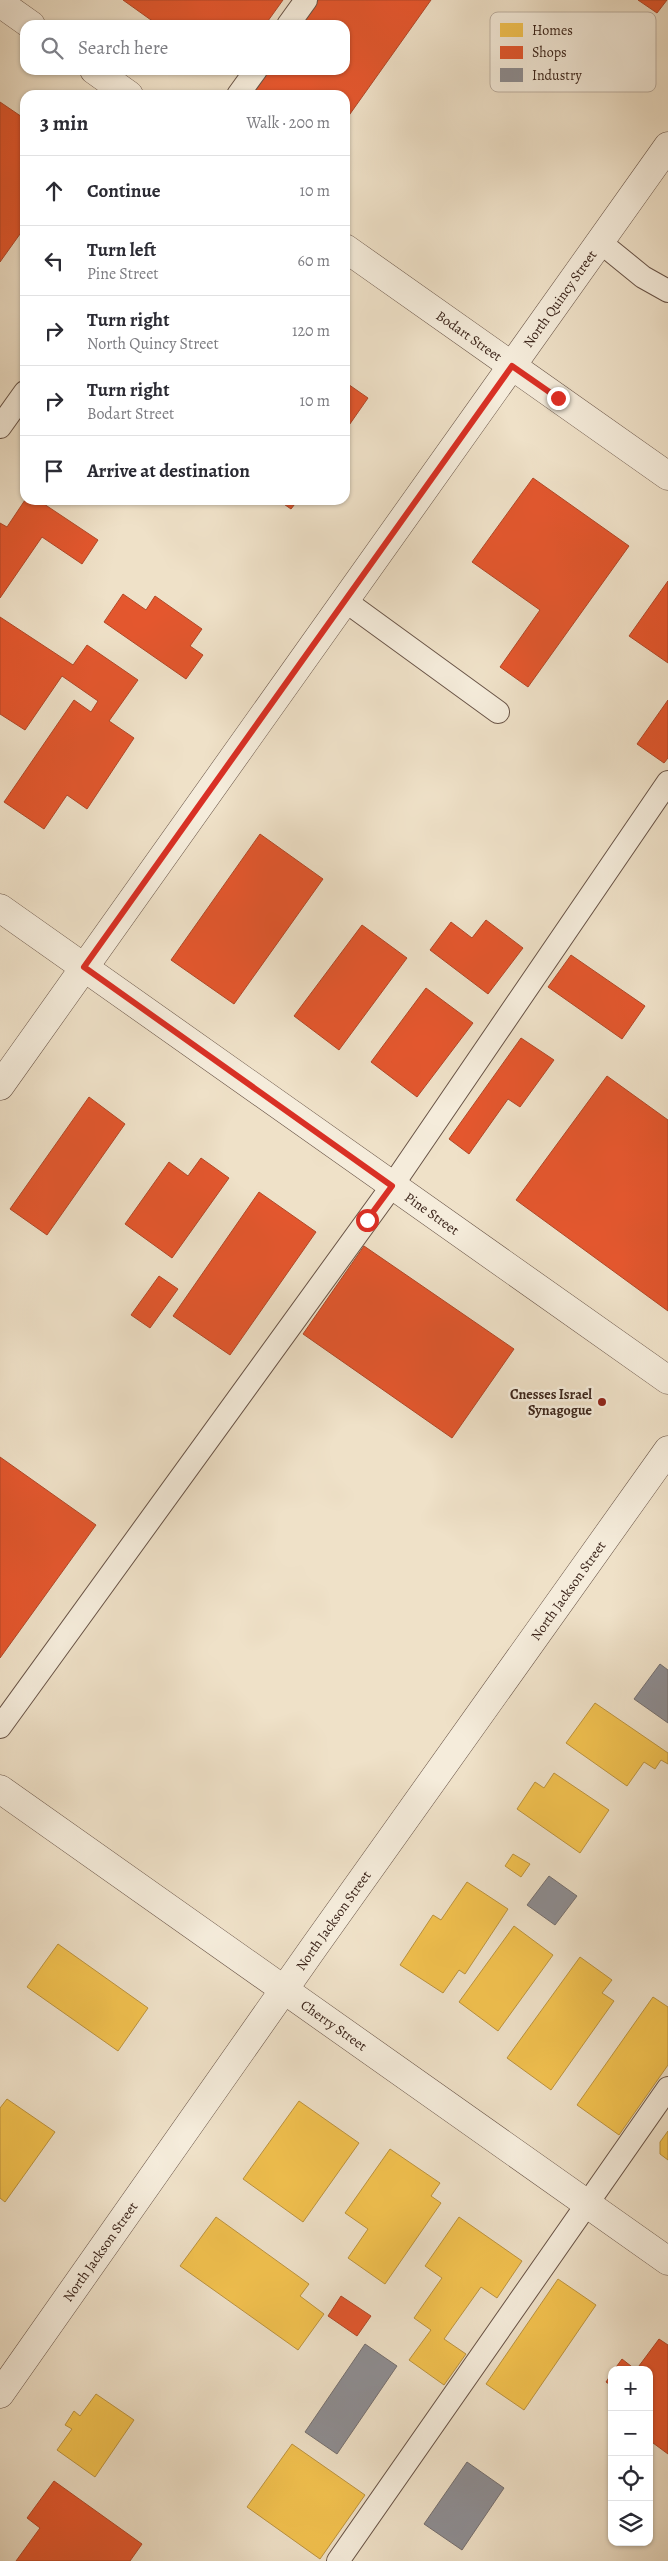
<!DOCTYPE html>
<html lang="en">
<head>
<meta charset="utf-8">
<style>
  :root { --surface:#fff; --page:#f2f2f3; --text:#2b2b33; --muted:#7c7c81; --line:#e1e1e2 }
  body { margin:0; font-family:Alegreya,serif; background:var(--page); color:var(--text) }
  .controls { position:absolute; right:15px; bottom:15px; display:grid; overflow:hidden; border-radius:10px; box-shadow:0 1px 4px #0004 }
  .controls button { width:45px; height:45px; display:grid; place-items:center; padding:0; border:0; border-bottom:1px solid var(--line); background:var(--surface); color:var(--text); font:25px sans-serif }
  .stop { position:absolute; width:15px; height:15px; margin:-11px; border:4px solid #d93025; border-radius:50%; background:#fff }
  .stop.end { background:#d93025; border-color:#fff; box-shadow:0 1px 5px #0008 }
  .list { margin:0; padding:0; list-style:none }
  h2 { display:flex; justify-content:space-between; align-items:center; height:65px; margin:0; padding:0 20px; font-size:21px }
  h2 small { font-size:16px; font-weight:400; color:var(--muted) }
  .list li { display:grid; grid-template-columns:32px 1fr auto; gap:15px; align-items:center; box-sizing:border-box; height:70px; padding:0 20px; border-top:1px solid var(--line) }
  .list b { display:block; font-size:19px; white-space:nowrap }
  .list p { margin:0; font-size:16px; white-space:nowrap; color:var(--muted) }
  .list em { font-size:16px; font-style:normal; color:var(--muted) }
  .icon { flex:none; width:28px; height:28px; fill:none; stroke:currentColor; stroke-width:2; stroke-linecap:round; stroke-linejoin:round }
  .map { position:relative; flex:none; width:668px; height:2561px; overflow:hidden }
  .search { position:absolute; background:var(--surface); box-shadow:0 1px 4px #0004; left:20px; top:20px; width:330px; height:55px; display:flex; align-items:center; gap:12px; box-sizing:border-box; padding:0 18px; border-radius:15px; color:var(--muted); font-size:19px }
  .panel { position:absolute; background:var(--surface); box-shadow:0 1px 4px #0004; left:20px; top:90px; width:330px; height:415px; border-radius:15px }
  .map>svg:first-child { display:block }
  .homes { fill:#f2c14e; stroke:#bb923e }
  .shops { fill:#e4572e; stroke:#b14828 }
  .industry { fill:#8d8d92; stroke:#746e6e }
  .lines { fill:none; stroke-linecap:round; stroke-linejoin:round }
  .lane-casing { stroke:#685346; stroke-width:24 }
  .street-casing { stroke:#685346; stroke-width:29 }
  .lane { stroke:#f5ecdb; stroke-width:22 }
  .street { stroke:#f5ecdb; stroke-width:28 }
  .route { stroke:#d93025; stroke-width:6 }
  .poi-dot { fill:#8f2418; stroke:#f5ecdb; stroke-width:2 }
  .labels { text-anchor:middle; stroke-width:5; stroke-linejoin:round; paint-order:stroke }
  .street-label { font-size:14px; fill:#3b241a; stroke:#f5ecdb }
  .poi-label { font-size:14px; font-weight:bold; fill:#3b241a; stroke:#f5ecdb; text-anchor:end }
  .key { fill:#f5ecdb; stroke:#bdb0a1; stroke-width:1 }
  .key-label { font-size:14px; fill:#3b241a }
</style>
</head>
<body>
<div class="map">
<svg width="668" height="2561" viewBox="0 0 668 2561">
  <rect width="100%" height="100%" fill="#efe1c8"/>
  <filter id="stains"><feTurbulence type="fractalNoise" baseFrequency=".004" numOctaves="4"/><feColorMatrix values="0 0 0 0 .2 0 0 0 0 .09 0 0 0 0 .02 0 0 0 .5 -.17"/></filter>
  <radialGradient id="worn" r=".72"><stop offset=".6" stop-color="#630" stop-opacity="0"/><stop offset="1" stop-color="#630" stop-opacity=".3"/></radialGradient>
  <!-- homes -->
  <g class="homes">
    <polygon points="595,1703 668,1753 668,1764 661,1760 655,1769 644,1762 627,1786 566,1743"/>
    <polygon points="554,1773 609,1810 580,1853 517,1809 535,1782 544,1788"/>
    <polygon points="513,1854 530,1864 521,1877 505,1866"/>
    <polygon points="467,1882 508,1909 465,1974 459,1970 443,1993 400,1965 433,1915 441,1920"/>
    <polygon points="514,1926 553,1955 498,2031 459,2002"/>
    <polygon points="58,1944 148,2008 118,2051 27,1987"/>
    <polygon points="580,1957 612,1980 602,1993 614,2001 551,2090 507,2058"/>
    <polygon points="653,1997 668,2007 668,2065 619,2135 577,2105"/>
    <polygon points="7,2099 55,2132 5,2202 0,2198 0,2108"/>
    <polygon points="299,2101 359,2143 303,2222 243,2179"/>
    <polygon points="668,2131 668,2160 660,2154 660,2142"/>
    <polygon points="390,2149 440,2183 431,2196 441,2203 385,2284 348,2258 368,2229 345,2213"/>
    <polygon points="216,2217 309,2284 300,2296 324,2314 298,2350 180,2266"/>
    <polygon points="459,2217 522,2261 497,2298 481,2287 444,2339 466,2354 444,2385 409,2360 431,2330 414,2318 442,2278 425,2266"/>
    <polygon points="558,2279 596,2305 524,2410 486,2384"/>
    <polygon points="96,2394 134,2420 95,2477 57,2450 72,2429 65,2425 74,2411 80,2416"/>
    <polygon points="292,2444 365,2495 320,2559 247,2507"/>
  </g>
  <!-- shops -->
  <g class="shops">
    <polygon points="123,0 283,0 265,25 158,25"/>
    <polygon points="318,0 431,0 345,121 345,95 257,95 253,93 269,70 345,70 345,25 301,25"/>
    <polygon points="638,0 667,0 657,13"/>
    <polygon points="0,102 25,119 25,227 0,262"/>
    <polygon points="345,382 368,398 345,431"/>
    <polygon points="533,478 629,546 528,687 500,667 540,610 472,562"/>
    <polygon points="25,500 38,500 98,540 82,564 42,537 0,598 0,523 7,527"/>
    <polygon points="278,500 298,500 291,509"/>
    <polygon points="668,581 668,663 629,636"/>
    <polygon points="123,594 146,610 155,596 202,629 190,646 203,655 186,679 104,622"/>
    <polygon points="0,617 73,665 87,645 138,680 109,721 134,738 87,809 67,795 44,829 4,802 74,700 91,712 98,701 62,676 25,730 0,714"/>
    <polygon points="668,700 668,758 664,763 637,744"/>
    <polygon points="260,834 323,879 234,1004 171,960"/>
    <polygon points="486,920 523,948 488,994 430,950 451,922 472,938"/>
    <polygon points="362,925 407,958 339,1050 294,1016"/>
    <polygon points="571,955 645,1006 622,1039 548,987"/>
    <polygon points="426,988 473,1023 417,1097 371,1062"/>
    <polygon points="521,1038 554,1060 520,1107 508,1099 469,1154 449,1139"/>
    <polygon points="607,1076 668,1120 668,1311 516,1200"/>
    <polygon points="89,1097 125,1124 47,1235 10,1209"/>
    <polygon points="201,1158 229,1178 172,1258 125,1224 169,1162 188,1176"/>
    <polygon points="259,1192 316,1232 230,1355 173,1316"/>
    <polygon points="364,1246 514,1349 452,1438 303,1334"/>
    <polygon points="159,1276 178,1289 150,1328 131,1315"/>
    <polygon points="0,1457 96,1525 0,1658"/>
    <polygon points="341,2296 371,2316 357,2336 328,2316"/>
    <polygon points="659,2339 668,2345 668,2454 649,2440 649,2370 636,2370"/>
    <polygon points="622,2359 636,2370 614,2370"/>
    <polygon points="612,2373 612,2386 606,2382"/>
    <polygon points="54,2481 142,2544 130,2561 16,2561 40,2528 27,2518"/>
  </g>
  <!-- industry -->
  <g class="industry">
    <polygon points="660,1664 668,1670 668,1723 634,1699"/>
    <polygon points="549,1876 577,1896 555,1925 527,1905"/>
    <polygon points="365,2344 397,2366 337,2454 305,2432"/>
    <polygon points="467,2462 504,2488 462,2550 424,2524"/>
  </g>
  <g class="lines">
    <defs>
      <g id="lane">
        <polyline points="288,25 306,0"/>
        <polyline points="238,95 256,70"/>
        <polyline points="600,242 643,277 668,291"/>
        <polyline points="0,427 25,392"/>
        <polyline points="344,600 498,712"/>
        <polyline points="0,1727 392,1186 668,782"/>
        <polyline points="338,2561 668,2088"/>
      </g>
      <g id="street">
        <polyline points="0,3 31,25"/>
        <polyline points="94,70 129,95"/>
        <path id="s1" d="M345,248L668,476"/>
        <path id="s2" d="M0,908L668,1380"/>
        <path id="s3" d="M0,1086L668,146"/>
        <path id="s4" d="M0,1789L668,2261"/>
        <path id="s5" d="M0,2394L314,1947L668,1450"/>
      </g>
    </defs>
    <!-- lane casing -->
    <use href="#lane" class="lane-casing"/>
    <!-- street casing -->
    <use href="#street" class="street-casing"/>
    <!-- lane -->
    <use href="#lane" class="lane"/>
    <!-- street -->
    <use href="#street" class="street"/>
  </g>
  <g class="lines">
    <!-- route -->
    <polyline class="route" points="367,1220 392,1186 84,967 512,366 558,398"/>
  </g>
  <!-- markers -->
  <circle class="poi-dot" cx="602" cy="1402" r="5"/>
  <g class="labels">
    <!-- street labels -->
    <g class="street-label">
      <text dy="5" stroke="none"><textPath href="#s3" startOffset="966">North Quincy Street</textPath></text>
      <text dy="5" stroke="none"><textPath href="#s1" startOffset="152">Bodart Street</textPath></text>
      <text dy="5" stroke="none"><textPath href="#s2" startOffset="529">Pine Street</textPath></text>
      <text dy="5" stroke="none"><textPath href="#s5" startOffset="984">North Jackson Street</textPath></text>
      <text dy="5" stroke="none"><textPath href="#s5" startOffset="579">North Jackson Street</textPath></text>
      <text dy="5" stroke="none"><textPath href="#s4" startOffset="409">Cherry Street</textPath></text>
      <text dy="5" stroke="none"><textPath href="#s5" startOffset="174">North Jackson Street</textPath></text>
    </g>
    <!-- poi labels -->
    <g class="poi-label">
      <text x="592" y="1399">Cnesses Israel<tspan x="592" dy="16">Synagogue</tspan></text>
    </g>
  </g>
  <!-- legend -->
  <rect x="490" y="12" width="166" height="80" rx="8" class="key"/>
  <rect x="500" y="23" width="23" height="14" fill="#f2c14e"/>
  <rect x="500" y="46" width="23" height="13" fill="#e4572e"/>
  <rect x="500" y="68" width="23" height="14" fill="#8d8d92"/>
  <g class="key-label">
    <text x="532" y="35">Homes</text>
    <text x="532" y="57">Shops</text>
    <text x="532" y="80">Industry</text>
  </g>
  <rect width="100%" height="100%" filter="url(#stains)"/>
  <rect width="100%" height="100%" fill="url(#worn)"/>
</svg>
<div class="controls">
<button>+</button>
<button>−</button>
<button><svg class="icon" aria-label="locate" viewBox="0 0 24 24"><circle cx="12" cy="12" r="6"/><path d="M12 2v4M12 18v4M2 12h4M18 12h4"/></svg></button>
<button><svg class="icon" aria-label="layers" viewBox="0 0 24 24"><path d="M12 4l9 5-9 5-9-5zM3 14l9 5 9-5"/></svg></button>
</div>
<div class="stop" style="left:367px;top:1220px"></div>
<div class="stop end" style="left:558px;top:398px"></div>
<div class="search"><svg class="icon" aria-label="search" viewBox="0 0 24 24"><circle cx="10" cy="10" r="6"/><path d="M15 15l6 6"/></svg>Search here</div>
<section class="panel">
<h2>3 min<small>Walk · 200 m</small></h2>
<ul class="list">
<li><svg class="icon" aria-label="ahead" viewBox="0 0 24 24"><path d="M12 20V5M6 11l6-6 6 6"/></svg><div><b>Continue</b></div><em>10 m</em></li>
<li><svg class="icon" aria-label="left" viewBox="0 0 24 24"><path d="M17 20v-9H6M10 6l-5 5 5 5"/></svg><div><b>Turn left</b><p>Pine Street</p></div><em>60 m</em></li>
<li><svg class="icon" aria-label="right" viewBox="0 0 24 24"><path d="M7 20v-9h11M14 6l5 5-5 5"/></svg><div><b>Turn right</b><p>North Quincy Street</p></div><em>120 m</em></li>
<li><svg class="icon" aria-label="right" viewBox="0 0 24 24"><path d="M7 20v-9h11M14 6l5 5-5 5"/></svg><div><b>Turn right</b><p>Bodart Street</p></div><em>10 m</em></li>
<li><svg class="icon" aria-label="arrive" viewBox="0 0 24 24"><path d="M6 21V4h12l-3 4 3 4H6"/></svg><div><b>Arrive at destination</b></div></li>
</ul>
</section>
</div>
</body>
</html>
